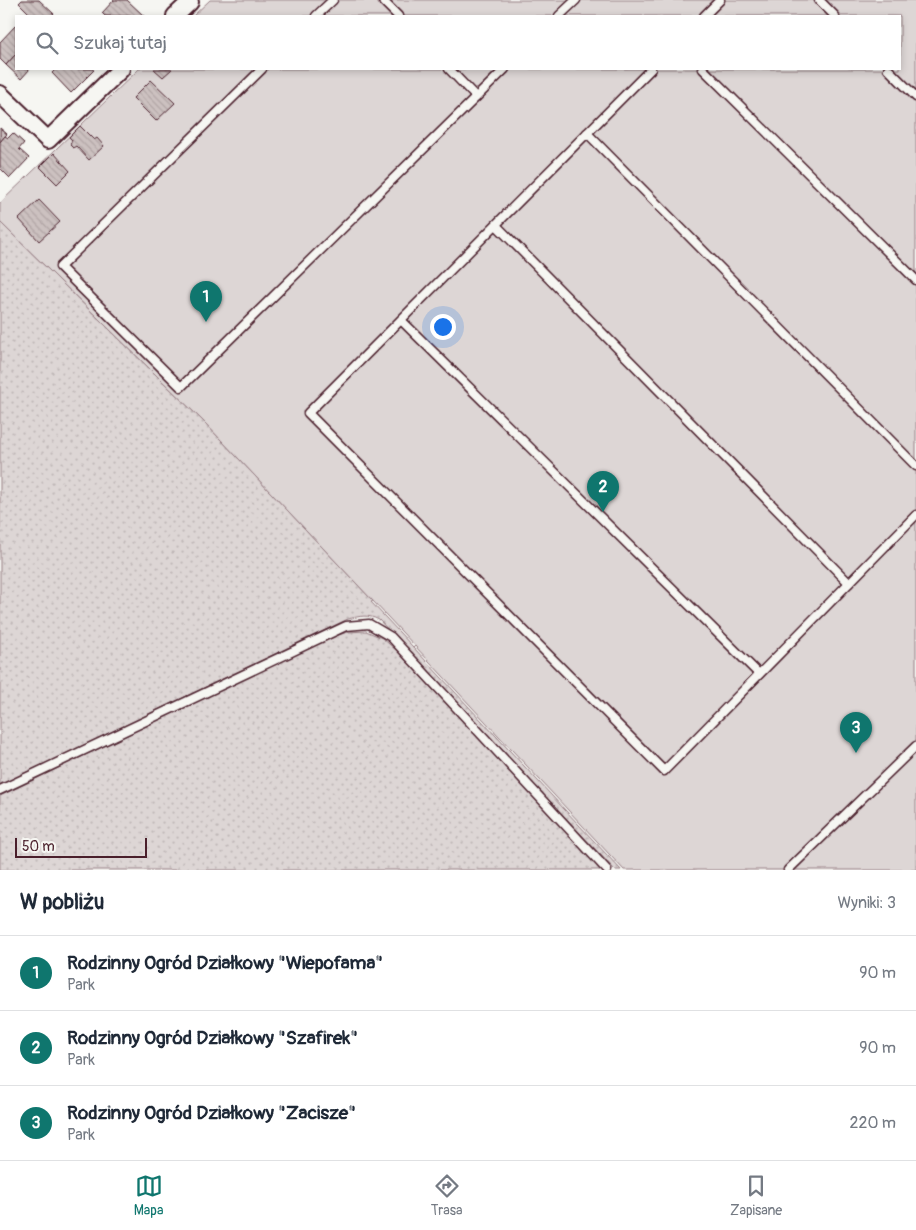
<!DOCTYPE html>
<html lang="pl">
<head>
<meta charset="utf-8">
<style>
  :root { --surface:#fff; --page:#f6f6f7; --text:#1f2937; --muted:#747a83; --line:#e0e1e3; --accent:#0f766e }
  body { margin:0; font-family:Pangolin,sans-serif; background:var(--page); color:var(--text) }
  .scale { position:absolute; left:15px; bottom:12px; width:132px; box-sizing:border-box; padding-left:5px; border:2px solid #4a1f2b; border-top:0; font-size:14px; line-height:18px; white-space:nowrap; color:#4a1f2b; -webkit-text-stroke:4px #f6f6f2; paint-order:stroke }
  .you { position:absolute; left:442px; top:326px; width:18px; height:18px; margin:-12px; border:4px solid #fff; border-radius:50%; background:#1a73e8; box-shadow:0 0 0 8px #1a73e833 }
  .badge { display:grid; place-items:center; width:32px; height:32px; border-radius:50%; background:var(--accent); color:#fff; font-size:16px; font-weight:700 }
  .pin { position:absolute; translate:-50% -41px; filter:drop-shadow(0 1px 2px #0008) }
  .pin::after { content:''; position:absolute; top:26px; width:18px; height:15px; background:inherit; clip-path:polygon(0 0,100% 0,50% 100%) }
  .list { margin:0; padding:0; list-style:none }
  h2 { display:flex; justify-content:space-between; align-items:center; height:65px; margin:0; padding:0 20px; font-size:21px }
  h2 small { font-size:16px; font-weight:400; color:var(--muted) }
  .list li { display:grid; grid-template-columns:32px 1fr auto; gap:15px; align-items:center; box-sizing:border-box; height:75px; padding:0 20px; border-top:1px solid var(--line) }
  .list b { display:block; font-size:19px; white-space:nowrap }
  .list p { margin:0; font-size:16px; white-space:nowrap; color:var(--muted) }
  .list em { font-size:16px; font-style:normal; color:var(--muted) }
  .icon { flex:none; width:28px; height:28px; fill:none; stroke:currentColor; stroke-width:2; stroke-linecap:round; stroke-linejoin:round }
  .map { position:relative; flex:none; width:916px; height:870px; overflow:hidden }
  .search { position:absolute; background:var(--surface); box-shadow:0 2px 8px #0003; left:15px; right:15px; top:15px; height:55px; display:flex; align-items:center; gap:12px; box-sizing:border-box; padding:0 18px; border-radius:0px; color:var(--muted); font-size:19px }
  .sheet { height:290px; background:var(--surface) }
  nav { display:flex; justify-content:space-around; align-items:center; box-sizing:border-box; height:70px; border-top:1px solid var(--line); background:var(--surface); font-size:14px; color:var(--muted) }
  nav a { display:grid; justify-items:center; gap:2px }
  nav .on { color:var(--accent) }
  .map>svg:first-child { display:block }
  .grass { fill:url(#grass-dots); stroke:#947a80 }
  .garden { fill:#ddd6d5; stroke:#947a80 }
  .building { fill:url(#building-back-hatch); stroke:#4a1f2b }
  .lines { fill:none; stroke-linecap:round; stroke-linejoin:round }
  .lane-casing { stroke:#4a1f2b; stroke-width:11 }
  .street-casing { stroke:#4a1f2b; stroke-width:20 }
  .lane { stroke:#f6f6f2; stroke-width:8 }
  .street { stroke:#f6f6f2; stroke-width:16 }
</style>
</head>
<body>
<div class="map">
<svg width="916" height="870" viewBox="0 0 916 870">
  <defs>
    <pattern id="grass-dots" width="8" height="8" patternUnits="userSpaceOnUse" patternTransform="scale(1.25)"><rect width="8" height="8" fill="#ddd6d5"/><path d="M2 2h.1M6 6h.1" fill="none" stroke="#bfb7b7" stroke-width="1.8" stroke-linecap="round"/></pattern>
    <pattern id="building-back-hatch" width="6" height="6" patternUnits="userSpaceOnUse" patternTransform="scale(1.25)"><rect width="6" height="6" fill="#ccc1c0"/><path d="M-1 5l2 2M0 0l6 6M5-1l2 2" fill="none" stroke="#b1a5a5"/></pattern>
  </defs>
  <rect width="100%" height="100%" fill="#f6f6f2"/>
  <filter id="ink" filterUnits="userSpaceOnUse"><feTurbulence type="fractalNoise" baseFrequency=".02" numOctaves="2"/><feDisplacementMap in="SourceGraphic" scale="10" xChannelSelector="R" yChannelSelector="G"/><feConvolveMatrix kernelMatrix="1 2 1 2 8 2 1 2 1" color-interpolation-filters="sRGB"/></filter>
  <g filter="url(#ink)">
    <!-- grass -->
    <g class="grass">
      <path d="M0,222L205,423L373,601L371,602L621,870H615L379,620C368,614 360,616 348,619L0,785Z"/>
      <polygon points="366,631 382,638 396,650 602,870 0,870 0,796 332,637 348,632"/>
    </g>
    <!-- garden -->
    <polygon class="garden" points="210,0 916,0 916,870 624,870 373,601 205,423 0,222 0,203 139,69 900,69 900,16 193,16"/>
    <!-- building -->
    <g class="building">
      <polygon points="22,0 39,0 54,14 52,16 32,16 19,3"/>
      <polygon points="114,0 127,0 144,16 105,16 102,13"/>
      <polygon points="16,25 16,54 6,65 0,59 0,42"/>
      <polygon points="16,54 16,69 30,69 21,79 6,65"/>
      <polygon points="56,69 92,69 94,70 71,93 52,73"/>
      <polygon points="154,69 172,69 163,77"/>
      <polygon points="151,80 175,103 156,121 133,98"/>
      <polygon points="80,126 94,140 97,138 104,146 89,160 76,146 73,148 70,145 72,140 69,137"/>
      <polygon points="0,128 7,134 0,142"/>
      <polygon points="13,133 24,143 19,149 29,158 10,178 0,168 0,142 5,136 8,138"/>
      <polygon points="54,153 70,171 57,184 40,167"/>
      <polygon points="39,200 60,222 39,241 19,219"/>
    </g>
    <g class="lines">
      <defs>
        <g id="lane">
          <polyline points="382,0 398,16"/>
          <polyline points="819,0 835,16"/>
          <polyline points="316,16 333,0"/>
          <polyline points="559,16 576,0"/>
          <polyline points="704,16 720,0"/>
          <polyline points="262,69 60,267 181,387 505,69"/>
          <polyline points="449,69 476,97"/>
          <polyline points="651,69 308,413 664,771 916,515"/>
          <polyline points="703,69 916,280"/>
          <polyline points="888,69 916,97"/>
          <polyline points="587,133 916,466"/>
          <polyline points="496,225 849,583"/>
          <polyline points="401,320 759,674"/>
          <polyline points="0,790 346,626 369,624 391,637 607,870"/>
          <polyline points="788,870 916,746"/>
        </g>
        <g id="street">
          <polyline points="175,16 190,2 188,0"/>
          <polyline points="0,94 48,140 121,69"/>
        </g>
      </defs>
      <!-- lane casing -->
      <use href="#lane" class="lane-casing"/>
      <!-- street casing -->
      <use href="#street" class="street-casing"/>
      <!-- lane -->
      <use href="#lane" class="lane"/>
      <!-- street -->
      <use href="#street" class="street"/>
    </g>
  </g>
</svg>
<div class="scale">50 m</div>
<div class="you"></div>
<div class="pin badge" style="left:206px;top:322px">1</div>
<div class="pin badge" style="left:603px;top:512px">2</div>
<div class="pin badge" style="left:856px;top:753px">3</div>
<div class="search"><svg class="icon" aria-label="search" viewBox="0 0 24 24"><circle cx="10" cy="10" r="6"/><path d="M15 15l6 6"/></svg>Szukaj tutaj</div>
</div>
<section class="sheet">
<h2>W pobliżu<small>Wyniki: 3</small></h2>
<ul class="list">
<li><span class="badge">1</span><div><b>Rodzinny Ogród Działkowy &quot;Wiepofama&quot;</b><p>Park</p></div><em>90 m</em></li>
<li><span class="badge">2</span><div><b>Rodzinny Ogród Działkowy &quot;Szafirek&quot;</b><p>Park</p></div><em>90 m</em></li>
<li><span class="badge">3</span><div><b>Rodzinny Ogród Działkowy &quot;Zacisze&quot;</b><p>Park</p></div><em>220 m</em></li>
</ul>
</section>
<nav>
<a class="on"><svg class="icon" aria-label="map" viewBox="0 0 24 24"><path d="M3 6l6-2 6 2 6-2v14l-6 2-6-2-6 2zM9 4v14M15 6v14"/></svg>Mapa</a>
<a><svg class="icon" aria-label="directions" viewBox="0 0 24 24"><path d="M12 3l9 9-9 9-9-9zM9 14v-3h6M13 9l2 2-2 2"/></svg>Trasa</a>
<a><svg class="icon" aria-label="saved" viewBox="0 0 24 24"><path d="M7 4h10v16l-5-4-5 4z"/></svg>Zapisane</a>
</nav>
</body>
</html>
